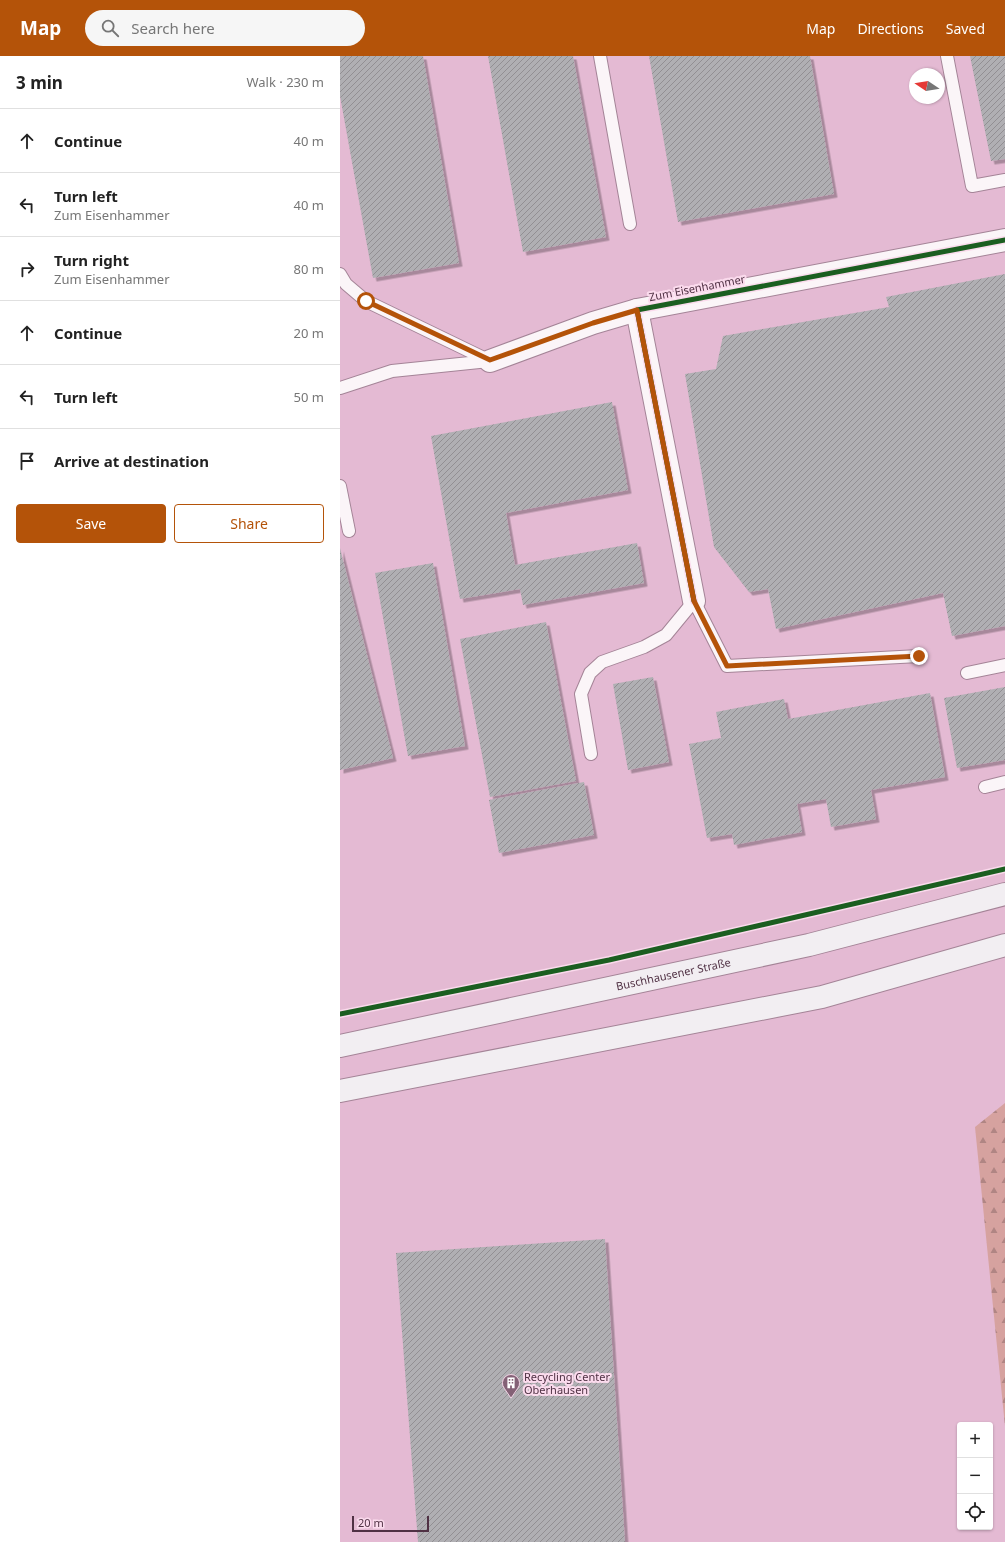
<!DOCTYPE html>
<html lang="en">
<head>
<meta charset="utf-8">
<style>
  :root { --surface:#fff; --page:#f6f6f6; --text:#222; --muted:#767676; --line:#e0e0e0; --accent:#b45309 }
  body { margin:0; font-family:"Noto Sans",sans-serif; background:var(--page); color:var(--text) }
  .controls { position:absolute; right:12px; bottom:12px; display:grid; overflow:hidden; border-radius:4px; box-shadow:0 1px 3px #0004 }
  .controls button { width:36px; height:36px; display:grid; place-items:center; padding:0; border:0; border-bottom:1px solid var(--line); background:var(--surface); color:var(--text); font:20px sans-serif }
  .compass { position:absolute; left:569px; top:12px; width:36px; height:36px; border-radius:50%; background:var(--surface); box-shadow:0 1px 3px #0004; rotate:282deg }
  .scale { position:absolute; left:12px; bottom:10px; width:77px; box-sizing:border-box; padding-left:4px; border:2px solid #503144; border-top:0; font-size:11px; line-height:14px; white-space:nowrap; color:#503144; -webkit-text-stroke:3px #fbdbed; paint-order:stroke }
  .stop { position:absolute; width:12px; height:12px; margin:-9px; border:3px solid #b45309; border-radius:50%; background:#fff }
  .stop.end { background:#b45309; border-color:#fff; box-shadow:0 1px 4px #0008 }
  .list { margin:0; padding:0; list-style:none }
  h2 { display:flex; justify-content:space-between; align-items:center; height:52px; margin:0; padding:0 16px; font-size:17px }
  h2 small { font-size:13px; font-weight:400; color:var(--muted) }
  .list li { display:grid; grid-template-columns:26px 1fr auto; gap:12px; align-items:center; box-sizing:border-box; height:64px; padding:0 16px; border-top:1px solid var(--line) }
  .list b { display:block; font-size:15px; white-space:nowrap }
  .list p { margin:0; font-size:13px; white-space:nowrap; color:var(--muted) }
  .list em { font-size:13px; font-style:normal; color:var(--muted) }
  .actions { display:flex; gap:8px; padding:12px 16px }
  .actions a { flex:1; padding:9px 0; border:1px solid var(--accent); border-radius:4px; text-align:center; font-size:14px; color:var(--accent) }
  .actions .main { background:var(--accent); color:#fff }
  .icon { flex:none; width:22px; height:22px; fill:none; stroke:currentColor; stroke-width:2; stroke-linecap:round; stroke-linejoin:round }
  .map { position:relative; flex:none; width:665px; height:1486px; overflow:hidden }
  header { display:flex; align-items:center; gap:24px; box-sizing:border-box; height:56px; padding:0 20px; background:var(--accent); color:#fff }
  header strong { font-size:19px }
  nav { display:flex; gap:22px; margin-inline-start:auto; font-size:14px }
  .search { width:280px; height:36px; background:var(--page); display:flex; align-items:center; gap:10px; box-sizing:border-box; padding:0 14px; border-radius:22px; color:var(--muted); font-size:15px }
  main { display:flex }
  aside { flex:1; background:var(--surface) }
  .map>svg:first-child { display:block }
  .forest { fill:url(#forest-firs) }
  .building { fill:url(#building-hatch); filter:url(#shadow) }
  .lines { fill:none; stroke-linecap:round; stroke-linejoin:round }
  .lane-casing { stroke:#a48497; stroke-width:14 }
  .street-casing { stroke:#a48497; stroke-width:24 }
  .secondary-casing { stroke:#a48497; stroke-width:24 }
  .lane { stroke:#fbf5f8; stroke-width:12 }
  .street { stroke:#fbf5f8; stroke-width:22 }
  .secondary { stroke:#f2eef2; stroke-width:22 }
  .cycleway-casing { stroke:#fbdbed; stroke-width:8 }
  .cycleway { stroke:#1b5e20; stroke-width:5 }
  .route { stroke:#b45309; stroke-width:5 }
  .labels { text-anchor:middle; stroke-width:4; stroke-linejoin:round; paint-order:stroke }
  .street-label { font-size:11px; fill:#503144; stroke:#fbdbed }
  .poi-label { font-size:11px; fill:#503144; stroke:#fbdbed; text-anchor:start }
</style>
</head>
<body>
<header>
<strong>Map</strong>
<div class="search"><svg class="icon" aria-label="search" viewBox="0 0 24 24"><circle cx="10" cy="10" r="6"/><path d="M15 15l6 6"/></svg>Search here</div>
<nav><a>Map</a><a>Directions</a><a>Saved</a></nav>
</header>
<main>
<aside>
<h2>3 min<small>Walk · 230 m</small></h2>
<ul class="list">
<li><svg class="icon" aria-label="ahead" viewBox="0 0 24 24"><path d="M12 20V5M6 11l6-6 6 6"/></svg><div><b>Continue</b></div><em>40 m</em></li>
<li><svg class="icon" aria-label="left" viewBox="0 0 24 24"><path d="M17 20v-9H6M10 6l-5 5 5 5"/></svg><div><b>Turn left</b><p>Zum Eisenhammer</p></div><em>40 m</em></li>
<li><svg class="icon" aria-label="right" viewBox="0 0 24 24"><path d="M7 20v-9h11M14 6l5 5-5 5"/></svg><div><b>Turn right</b><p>Zum Eisenhammer</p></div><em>80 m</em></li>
<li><svg class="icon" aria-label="ahead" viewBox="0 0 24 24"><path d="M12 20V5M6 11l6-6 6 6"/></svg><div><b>Continue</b></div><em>20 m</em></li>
<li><svg class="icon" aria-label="left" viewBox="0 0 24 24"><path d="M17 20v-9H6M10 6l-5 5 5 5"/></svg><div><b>Turn left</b></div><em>50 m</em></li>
<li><svg class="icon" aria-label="arrive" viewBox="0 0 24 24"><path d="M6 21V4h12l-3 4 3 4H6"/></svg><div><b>Arrive at destination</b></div></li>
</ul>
<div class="actions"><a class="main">Save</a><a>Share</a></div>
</aside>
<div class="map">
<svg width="665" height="1486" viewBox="0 0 665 1486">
  <defs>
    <pattern id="forest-firs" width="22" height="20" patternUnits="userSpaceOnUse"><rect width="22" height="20" fill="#d6a29f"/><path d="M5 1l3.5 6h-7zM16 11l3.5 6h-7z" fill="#b08583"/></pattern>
    <pattern id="building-hatch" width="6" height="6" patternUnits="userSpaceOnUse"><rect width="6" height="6" fill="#b0afb3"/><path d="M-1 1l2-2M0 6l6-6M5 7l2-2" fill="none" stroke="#928f93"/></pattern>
    <filter id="shadow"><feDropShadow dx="3.5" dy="3.5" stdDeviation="0" flood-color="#0004"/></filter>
  </defs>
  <rect width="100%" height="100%" fill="#e4bad3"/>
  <!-- forest -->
  <polygon class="forest" points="665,1047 665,1370 635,1071"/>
  <!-- building -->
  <g class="building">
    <polygon points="0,0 83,0 119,207 33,222 0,40"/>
    <polygon points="148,0 233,0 266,181 183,196"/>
    <polygon points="309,0 470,0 494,138 338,166"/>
    <polygon points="630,0 665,0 665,103 651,105"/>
    <polygon points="665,218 665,570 612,580 603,537 436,573 428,533 409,536 374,491 345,318 376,313 383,280 549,251 546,241"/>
    <polygon points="272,346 288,434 166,457 175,509 297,487 304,527 183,549 180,533 120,543 91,380"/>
    <polygon points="0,492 53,702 0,714"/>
    <polygon points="93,507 125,690 68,700 35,517"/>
    <polygon points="206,566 236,725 150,741 120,583"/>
    <polygon points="313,621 329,706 288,714 273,628"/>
    <polygon points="665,631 665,704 617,712 604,642"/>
    <polygon points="590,637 605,721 531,734 536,763 491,771 486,743 457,748 462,776 394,789 392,778 367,782 349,688 381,682 376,656 444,643 448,663"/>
    <polygon points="244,726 254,779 159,797 149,744"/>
    <polygon points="265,1183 285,1486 78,1486 56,1197"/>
  </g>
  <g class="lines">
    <defs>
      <g id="lane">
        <polyline points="260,0 290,168"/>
        <polyline points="607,0 632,130 665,124"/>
        <polyline points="0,218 6,228 26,245 150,305"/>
        <polyline points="0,332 52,315 149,305"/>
        <polyline points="0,430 9,475"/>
        <polyline points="627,617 665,609"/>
        <polyline points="251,698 241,638 250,617 262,606 304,591 326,579 354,545 387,610 579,600"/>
        <polyline points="645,731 665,726"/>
      </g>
      <g id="street">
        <polyline points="150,305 253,267 297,254"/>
        <polyline points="354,545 297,254 665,184"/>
      </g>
      <g id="secondary">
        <path id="s1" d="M0,990L469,889L665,838"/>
        <polyline points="0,1035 482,941 665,889"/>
      </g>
    </defs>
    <!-- lane casing -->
    <use href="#lane" class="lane-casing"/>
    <!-- street casing -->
    <use href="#street" class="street-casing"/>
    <!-- secondary casing -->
    <use href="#secondary" class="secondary-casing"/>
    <!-- lane -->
    <use href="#lane" class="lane"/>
    <!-- street -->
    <use href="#street" class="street"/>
    <!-- secondary -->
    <use href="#secondary" class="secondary"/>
    <defs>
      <g id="cycleway">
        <polyline points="354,545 297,254 665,184"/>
        <polyline points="0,958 269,904 665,813"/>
      </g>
    </defs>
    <!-- cycleway casing -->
    <use href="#cycleway" class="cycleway-casing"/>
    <!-- cycleway -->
    <use href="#cycleway" class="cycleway"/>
  </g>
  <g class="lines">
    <!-- route -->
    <polyline class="route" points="26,245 150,304 253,267 297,254 354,545 387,610 579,600"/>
  </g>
  <!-- icons -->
  <defs>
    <symbol id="building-pin" viewBox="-11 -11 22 30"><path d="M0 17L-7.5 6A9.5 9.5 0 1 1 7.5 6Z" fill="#846176" stroke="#fbdbed"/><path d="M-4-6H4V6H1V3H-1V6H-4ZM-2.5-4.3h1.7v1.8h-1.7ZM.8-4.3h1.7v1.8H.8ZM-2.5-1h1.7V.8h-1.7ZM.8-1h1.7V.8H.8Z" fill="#fff"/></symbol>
  </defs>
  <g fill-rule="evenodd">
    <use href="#building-pin" x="161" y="1317" width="20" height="27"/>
  </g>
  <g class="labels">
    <!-- street labels -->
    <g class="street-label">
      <text transform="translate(357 232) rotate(-11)" y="4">Zum Eisenhammer</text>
      <text dy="4" stroke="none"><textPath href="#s1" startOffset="341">Buschhausener Straße</textPath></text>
    </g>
    <!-- poi labels -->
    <g class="poi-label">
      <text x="184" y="1325">Recycling Center<tspan x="184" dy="13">Oberhausen</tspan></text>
    </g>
  </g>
</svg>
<div class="controls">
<button>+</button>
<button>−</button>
<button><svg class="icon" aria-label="locate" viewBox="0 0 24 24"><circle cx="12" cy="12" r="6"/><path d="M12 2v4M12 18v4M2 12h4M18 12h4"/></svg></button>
</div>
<svg class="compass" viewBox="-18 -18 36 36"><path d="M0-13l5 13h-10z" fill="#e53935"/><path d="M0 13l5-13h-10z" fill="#767676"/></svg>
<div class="scale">20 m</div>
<div class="stop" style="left:26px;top:245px"></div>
<div class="stop end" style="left:579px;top:600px"></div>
</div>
</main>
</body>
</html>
